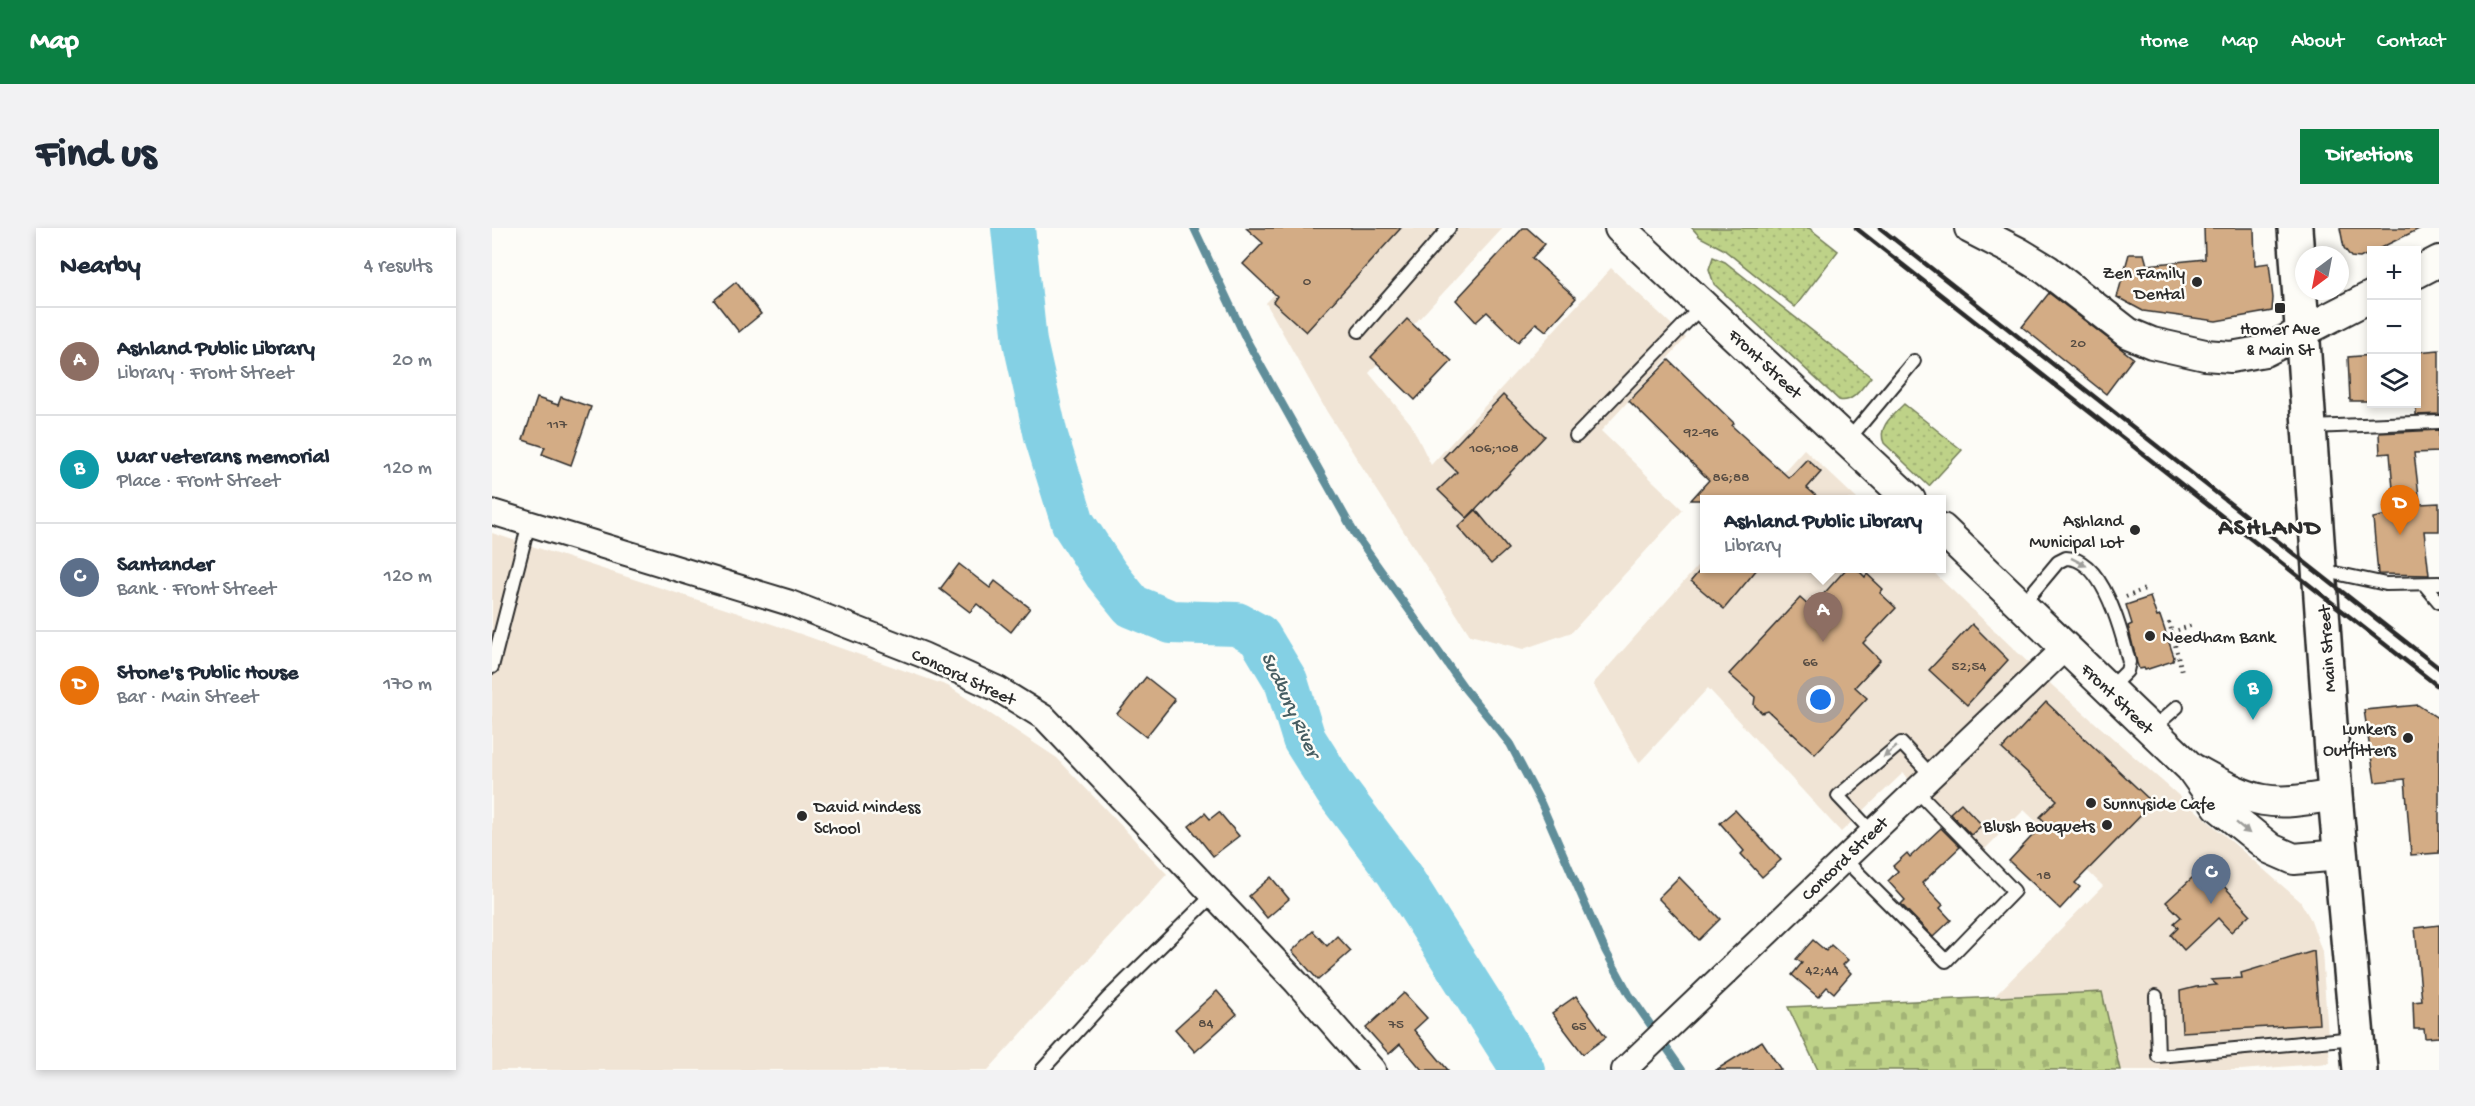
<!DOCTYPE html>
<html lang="en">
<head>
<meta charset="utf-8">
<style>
  :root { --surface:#fff; --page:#f2f2f3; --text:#1f2937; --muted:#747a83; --line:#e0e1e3; --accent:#0b8043 }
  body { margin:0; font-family:"Gochi Hand",sans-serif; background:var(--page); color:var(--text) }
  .controls { position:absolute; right:18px; top:18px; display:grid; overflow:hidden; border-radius:0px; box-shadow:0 3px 9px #0003 }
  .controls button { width:54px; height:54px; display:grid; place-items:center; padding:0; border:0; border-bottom:2px solid var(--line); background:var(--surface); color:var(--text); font:30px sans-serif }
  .compass { position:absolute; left:1803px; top:18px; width:54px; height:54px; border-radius:50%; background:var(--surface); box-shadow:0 3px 9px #0003; rotate:212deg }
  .you { position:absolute; left:1329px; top:472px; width:21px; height:21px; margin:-15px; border:4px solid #fff; border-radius:50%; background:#1a73e8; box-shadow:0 0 0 9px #1a73e833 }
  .badge { display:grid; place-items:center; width:39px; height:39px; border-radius:50%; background:var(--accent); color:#fff; font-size:20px; font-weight:700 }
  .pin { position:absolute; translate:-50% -50px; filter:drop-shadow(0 2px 3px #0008) }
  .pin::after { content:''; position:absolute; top:32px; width:21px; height:18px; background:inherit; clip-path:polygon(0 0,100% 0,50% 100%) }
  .popup { position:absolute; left:1208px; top:267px; width:246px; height:78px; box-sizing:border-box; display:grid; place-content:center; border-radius:0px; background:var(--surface); filter:drop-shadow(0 2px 4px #0005); font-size:20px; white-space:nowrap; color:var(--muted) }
  .popup b { font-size:22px; color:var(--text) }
  .popup::after { content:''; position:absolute; left:50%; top:100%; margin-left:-12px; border:12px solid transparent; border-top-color:var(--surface) }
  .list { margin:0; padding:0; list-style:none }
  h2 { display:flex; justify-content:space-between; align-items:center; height:78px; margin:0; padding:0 24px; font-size:26px }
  h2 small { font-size:20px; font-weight:400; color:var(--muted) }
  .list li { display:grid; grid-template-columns:39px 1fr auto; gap:18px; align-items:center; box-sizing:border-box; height:108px; padding:0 24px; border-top:2px solid var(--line) }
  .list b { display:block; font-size:22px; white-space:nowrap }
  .list p { margin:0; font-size:20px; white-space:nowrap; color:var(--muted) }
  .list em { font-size:20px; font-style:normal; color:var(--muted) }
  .icon { flex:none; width:33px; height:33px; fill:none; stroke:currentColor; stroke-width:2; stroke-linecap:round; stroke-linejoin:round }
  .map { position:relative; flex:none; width:1947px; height:842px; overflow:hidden; border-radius:0px }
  header { display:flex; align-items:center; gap:36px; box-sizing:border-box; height:84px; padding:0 30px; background:var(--accent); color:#fff }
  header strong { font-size:28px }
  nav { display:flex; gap:33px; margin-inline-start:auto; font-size:21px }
  .intro { display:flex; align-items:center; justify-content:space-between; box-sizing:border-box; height:144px; padding:0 36px }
  h1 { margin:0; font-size:42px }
  .button { padding:15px 27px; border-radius:0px; background:var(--accent); color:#fff; font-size:21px; font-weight:700 }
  main { display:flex; gap:36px; padding:0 36px }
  aside { flex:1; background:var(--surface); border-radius:0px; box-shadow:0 3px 9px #0003 }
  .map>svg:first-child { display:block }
  .built { fill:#f0e4d5 }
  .grass { fill:url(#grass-dots); stroke:#747e5a; stroke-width:1.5 }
  .cemetery { fill:url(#cemetery-stones); stroke:#747e5a; stroke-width:1.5 }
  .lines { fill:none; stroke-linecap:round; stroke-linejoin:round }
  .stream { stroke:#608e9a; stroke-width:8 }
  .river { stroke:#84d0e4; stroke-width:44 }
  .building { fill:#d3ac85; stroke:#2b2b2b; stroke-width:1.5 }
  .service-casing { stroke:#2b2b2b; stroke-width:16 }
  .minor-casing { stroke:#2b2b2b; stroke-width:28 }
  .tertiary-casing { stroke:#2b2b2b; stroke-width:34 }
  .secondary-casing { stroke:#2b2b2b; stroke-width:38 }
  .path { stroke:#2b2b2b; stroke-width:4; stroke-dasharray:1.5 4.5; stroke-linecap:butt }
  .service { stroke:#fdfcf7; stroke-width:12 }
  .minor { stroke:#fdfcf7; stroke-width:24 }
  .tertiary { stroke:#fdfcf7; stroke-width:30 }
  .secondary { stroke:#fdfcf7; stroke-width:33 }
  .rail { stroke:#2b2b2b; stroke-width:4.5 }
  .oneway { fill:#9e9e9b }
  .poi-dot { fill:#2b2b2b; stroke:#fdfcf7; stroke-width:2 }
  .labels { text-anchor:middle; stroke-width:5; stroke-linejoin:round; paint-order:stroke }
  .number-label { font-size:15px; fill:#554b42 }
  .poi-label { font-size:18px; fill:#2b2b2b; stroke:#fdfcf7; text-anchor:end }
  .street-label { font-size:18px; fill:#2b2b2b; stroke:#fdfcf7 }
  .water-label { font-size:20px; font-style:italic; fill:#465d62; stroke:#fdfcf7 }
  .district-label { font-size:24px; font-weight:bold; letter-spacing:1.5px; fill:#2b2b2b; stroke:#fdfcf7 }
</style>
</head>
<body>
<header>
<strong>Map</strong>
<nav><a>Home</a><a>Map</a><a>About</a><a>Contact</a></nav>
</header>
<div class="intro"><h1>Find us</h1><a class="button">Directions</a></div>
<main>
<aside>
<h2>Nearby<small>4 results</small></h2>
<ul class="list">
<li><span class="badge" style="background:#8d6e63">A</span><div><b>Ashland Public Library</b><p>Library · Front Street</p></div><em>20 m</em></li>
<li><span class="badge" style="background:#0f9aa8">B</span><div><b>War veterans memorial</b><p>Place · Front Street</p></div><em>120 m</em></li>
<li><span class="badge" style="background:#5c6f8a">C</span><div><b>Santander</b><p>Bank · Front Street</p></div><em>120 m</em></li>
<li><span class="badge" style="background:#e8710a">D</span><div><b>Stone's Public House</b><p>Bar · Main Street</p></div><em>170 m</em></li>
</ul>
</aside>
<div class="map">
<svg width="1947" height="842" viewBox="0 0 1947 842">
  <defs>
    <pattern id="grass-dots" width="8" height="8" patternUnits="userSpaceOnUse" patternTransform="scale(1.5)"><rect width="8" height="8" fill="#bed288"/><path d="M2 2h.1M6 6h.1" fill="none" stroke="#a3b476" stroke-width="1.8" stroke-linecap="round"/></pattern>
    <pattern id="cemetery-stones" width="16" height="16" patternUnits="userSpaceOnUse" patternTransform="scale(1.5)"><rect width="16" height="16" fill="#bed288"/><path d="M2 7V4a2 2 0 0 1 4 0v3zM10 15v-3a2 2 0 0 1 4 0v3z" fill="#a3b476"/></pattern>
  </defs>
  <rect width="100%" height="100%" fill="#fdfcf7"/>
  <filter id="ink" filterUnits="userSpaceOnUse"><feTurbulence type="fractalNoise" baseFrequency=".0167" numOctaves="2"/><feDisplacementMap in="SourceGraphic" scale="12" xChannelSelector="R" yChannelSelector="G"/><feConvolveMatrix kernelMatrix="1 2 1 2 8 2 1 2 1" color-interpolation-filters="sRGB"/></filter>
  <g filter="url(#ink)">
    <!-- built -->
    <g class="built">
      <polygon points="846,0 1011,0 877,145 919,196 939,237 1119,40 1194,110 1109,203 1191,282 1080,404 1031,421 978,407 835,184 774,75"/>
      <polygon points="1312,221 1365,271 1266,272"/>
      <polygon points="0,305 283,397 456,458 565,530 675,646 496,842 0,842"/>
      <polygon points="1212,331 1212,340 1438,341 1562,459 1808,673 1819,692 1830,724 1838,835 1749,842 1628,842 1610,764 1502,769 1611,658 1532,582 1489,625 1411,545 1349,604 1216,460 1147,535 1101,456"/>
    </g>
    <!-- grass -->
    <g class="grass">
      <polygon points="1200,0 1317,0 1346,23 1303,79 1231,21 1208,9"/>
      <path d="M1221,29L1233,34L1379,149C1371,158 1361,176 1347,172L1222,56L1217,41Z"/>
      <path d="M1412,176L1470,222L1437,258L1392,215C1385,199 1401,187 1412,176Z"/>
    </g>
    <!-- cemetery -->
    <polygon class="cemetery" points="1610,764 1628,842 1326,842 1296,779"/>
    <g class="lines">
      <!-- stream -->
      <polyline class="stream" points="702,0 754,111 863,306 973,461 1018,516 1049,575 1113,722 1137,766 1190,842"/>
      <!-- river -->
      <polyline class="river" points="521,0 533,114 554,208 581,295 614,346 640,378 679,394 745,396 767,408 794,453 812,511 844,562 905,643 1031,842"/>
    </g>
    <!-- building -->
    <g class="building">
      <polygon points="754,0 909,0 814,104 781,74 785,68 751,36 771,15"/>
      <polygon points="1031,0 1035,0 1053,16 1040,30 1084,70 1054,103 1044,95 1026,114 995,84 984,94 964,72"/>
      <polygon points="1712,0 1762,0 1763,37 1777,35 1781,70 1780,83 1724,93 1651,83 1625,69 1637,26 1652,26 1655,37 1713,31"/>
      <polygon points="1848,0 1929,0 1868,30 1859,29 1852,20"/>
      <polygon points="244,54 269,86 247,104 222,72"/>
      <polygon points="1557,65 1641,130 1614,166 1530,99"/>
      <polygon points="915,91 960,133 923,172 879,129"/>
      <polygon points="1947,122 1947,186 1924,187 1924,124"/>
      <polygon points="1880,127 1880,173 1858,173 1856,129"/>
      <polygon points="1177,132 1242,195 1240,198 1297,250 1315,231 1329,244 1315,260 1329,272 1199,272 1217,252 1137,173"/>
      <polygon points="1011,167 1053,208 975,290 946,262 965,244 951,230"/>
      <polygon points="69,169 99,179 79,237 50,226 53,219 31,212 45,170 66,177"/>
      <polygon points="1947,202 1947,224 1922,225 1928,276 1947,275 1947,303 1932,303 1937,347 1886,346 1881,290 1903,285 1898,225 1888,226 1887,205"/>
      <polygon points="984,282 1016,321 999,336 966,299"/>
      <polygon points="467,336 498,360 503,353 538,380 519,404 485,376 478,384 448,361"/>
      <polygon points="1210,340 1266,340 1232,381 1199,353"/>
      <polygon points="1355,340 1364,340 1373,349 1375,346 1391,361 1388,365 1404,380 1371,415 1388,432 1363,459 1375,470 1323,526 1276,483 1270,485 1262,477 1263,469 1237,446 1308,370 1319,380"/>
      <polygon points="1658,369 1665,389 1668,388 1682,429 1681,433 1653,442 1652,440 1647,441 1645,435 1636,398 1640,396 1634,377"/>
      <polygon points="1480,396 1516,432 1475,477 1437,442"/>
      <polygon points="654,449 683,472 654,509 625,486"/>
      <polygon points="1554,474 1661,575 1583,655 1588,659 1568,681 1517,633 1553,594 1548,589 1565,572 1510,521"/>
      <polygon points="1926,477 1947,491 1947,625 1919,627 1913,551 1883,554 1872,482"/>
      <polygon points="1469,575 1490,597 1479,607 1458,585"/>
      <polygon points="1243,582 1289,632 1270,649 1249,626 1252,623 1228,595"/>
      <polygon points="727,584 747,608 721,628 697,598 713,585 718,591"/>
      <polygon points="1449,600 1468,619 1430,655 1451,677 1448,680 1459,692 1441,709 1409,676 1413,672 1396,653 1406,643 1401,638 1415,625 1418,629"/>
      <polygon points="1713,638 1758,686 1739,704 1726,690 1692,722 1679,707 1686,700 1682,695 1689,689 1674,674"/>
      <polygon points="779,649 797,671 775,690 757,668"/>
      <polygon points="1187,649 1228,691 1207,712 1166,670"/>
      <polygon points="1947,697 1947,809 1933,810 1932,801 1922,801 1921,774 1930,773 1923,700"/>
      <polygon points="821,703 835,718 845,708 859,723 826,752 800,723"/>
      <polygon points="1321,712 1334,723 1339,717 1356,732 1351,737 1359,745 1342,765 1335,759 1326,769 1300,747 1310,735 1304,731"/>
      <polygon points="1822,723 1827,796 1690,804 1688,763 1704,759 1725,757 1719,752 1750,750 1749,745"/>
      <polygon points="725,763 745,786 703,824 683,801"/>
      <polygon points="912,765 935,790 922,802 956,842 930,842 908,816 897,826 874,800"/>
      <polygon points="1084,768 1114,809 1091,826 1060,785"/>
      <polygon points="1270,813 1289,842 1224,842"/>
    </g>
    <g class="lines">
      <defs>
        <g id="service">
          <polyline points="867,103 957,0"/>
          <polyline points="1819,199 1947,194"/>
          <polyline points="1084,208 1210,78"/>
          <polyline points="1356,212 1422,133"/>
          <polyline points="1829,342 1894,356 1947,355"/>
          <polyline points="1932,356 1947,374"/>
          <path d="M1530,377L1566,334L1574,330C1611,330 1630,405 1637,434L1635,443L1617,461"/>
          <polyline points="0,439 37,295"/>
          <polyline points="1660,501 1685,479"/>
          <polyline points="1380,604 1346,568 1409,515 1439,547"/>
          <polyline points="1352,631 1454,733 1522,663 1424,562"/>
          <polyline points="1664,768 1666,828 1863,810"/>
          <polyline points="550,842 616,770 721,667"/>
        </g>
        <g id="minor">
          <polyline points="0,284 298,375 431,427 506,461 553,490 804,754 881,842"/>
          <polyline points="1132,842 1573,420"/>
        </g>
        <g id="tertiary">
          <polyline points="1128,0 1418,272"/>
          <polyline points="1478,0 1527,25 1555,42 1636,105 1660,115 1713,127 1739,129 1773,123 1880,68"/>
          <polyline points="1924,45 1947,33"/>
          <polyline points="1450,301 1699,540 1726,578 1779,621 1802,631 1848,627"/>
          <path d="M1705,543C1764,576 1776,579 1843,567"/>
        </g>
        <polyline id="secondary" points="1803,0 1843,567 1868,842"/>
      </defs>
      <!-- service casing -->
      <use href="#service" class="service-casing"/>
      <!-- minor casing -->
      <use href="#minor" class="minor-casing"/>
      <!-- tertiary casing -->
      <use href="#tertiary" class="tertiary-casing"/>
      <!-- secondary casing -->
      <use href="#secondary" class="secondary-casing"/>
      <!-- path -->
      <g class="path">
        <polyline points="1634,369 1655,360"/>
        <polyline points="1677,394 1690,443"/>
        <polyline points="1680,404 1701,397"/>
      </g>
      <!-- service -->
      <use href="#service" class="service"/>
      <!-- minor -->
      <use href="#minor" class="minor"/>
      <!-- tertiary -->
      <use href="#tertiary" class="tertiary"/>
      <!-- secondary -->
      <use href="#secondary" class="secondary"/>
      <!-- rail -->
      <g class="rail">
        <polyline points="1364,0 1947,459"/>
        <polyline points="1388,0 1947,440"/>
      </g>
    </g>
    <!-- one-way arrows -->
    <defs><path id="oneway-solid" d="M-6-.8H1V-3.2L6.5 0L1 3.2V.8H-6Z" transform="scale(1.5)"/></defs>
    <g class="oneway">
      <use href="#oneway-solid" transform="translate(1587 334) rotate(27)"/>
      <use href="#oneway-solid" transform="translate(1398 524) rotate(140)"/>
      <use href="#oneway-solid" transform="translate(1751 600) rotate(39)"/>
    </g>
  </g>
  <!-- markers -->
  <g class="poi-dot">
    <circle cx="1705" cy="54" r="6"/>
    <rect x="1782" y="74" width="12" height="12" rx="3"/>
    <circle cx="1643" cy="302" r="6"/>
    <circle cx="1658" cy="408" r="6"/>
    <circle cx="1916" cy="510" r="6"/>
    <circle cx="1599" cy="575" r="6"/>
    <circle cx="310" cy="588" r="6"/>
    <circle cx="1615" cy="597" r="6"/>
  </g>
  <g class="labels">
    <!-- number labels -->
    <g class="number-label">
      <text x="815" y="57">0</text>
      <text x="1586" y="119">20</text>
      <text x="65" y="200">117</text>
      <text x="1209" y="208">92-96</text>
      <text x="1002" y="224">106;108</text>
      <text x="1239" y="253">86;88</text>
      <text x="1318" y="438">66</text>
      <text x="1477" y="442">52;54</text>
      <text x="1552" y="651">18</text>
      <text x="1330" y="746">42;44</text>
      <text x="714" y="799">84</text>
      <text x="904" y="800">75</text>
      <text x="1087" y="802">65</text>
    </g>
    <!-- poi labels -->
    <g class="poi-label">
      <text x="1693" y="50">Zen Family<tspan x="1693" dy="21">Dental</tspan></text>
      <text x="1788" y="106" text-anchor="middle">Homer Ave<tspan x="1788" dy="21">&amp; Main St</tspan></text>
      <text x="1631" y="298">Ashland<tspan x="1631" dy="21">Municipal Lot</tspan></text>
      <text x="1670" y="414" text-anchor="start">Needham Bank</text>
      <text x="1904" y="506">Lunkers<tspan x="1904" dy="21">Outfitters</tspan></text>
      <text x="1611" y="581" text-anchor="start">Sunnyside Cafe</text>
      <text x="322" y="584" text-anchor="start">David Mindess<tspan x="322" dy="21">School</tspan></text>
      <text x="1603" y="603">Blush Bouquets</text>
    </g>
    <!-- street labels -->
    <g class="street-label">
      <text transform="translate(1274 135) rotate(43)" y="6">Front Street</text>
      <text transform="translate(1834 421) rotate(-94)" y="6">Main Street</text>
      <text transform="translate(472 448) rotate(25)" y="6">Concord Street</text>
      <text transform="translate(1626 470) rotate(44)" y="6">Front Street</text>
      <text transform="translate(1352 630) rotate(-44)" y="6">Concord Street</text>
    </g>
    <!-- water labels -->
    <g class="water-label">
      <text transform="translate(800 476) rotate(65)" y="7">Sudbury River</text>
    </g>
    <!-- district labels -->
    <g class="district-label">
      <text x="1778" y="306">ASHLAND</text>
    </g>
  </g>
</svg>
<div class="controls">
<button>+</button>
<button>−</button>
<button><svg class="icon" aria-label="layers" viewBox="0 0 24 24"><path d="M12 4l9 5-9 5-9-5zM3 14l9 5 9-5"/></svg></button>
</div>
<svg class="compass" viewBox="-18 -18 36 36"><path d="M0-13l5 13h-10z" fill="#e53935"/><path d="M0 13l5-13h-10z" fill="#747a83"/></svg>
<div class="you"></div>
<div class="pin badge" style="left:1331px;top:414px;background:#8d6e63">A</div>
<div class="popup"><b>Ashland Public Library</b>Library</div>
<div class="pin badge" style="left:1761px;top:492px;background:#0f9aa8">B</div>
<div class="pin badge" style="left:1719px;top:676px;background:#5c6f8a">C</div>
<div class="pin badge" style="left:1908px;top:307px;background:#e8710a">D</div>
</div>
</main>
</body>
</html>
